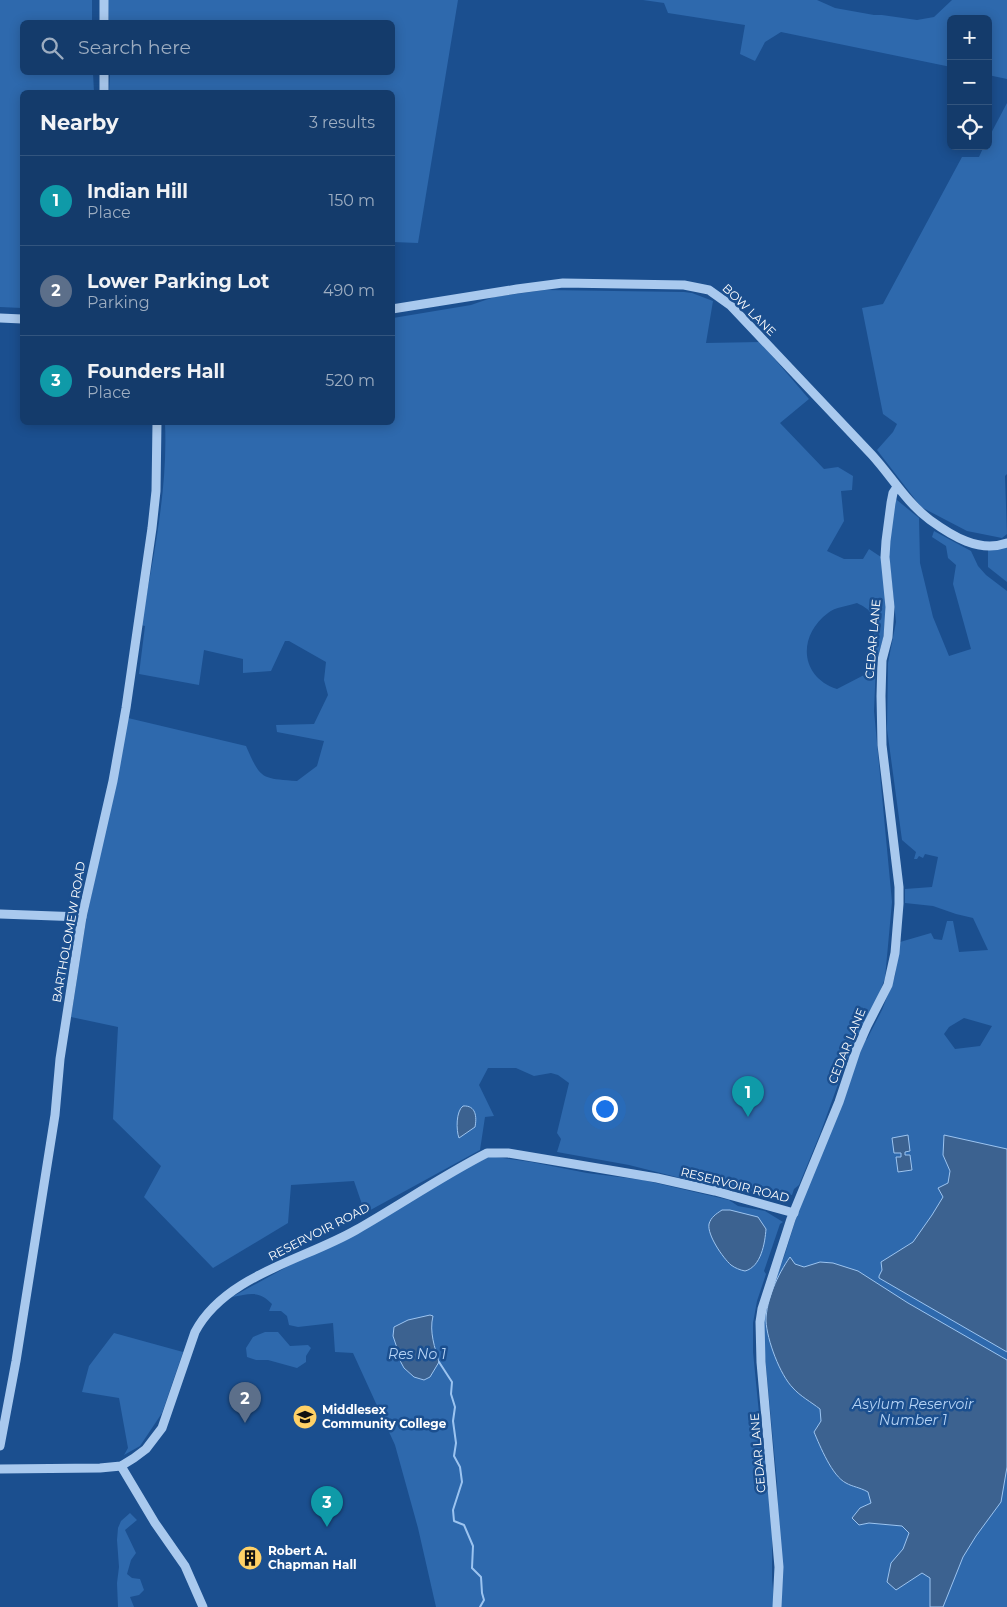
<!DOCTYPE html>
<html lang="en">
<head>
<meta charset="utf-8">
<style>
  :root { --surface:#143b6b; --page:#214673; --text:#f1f3f6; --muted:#9dadc1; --line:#33557e; --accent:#ffd166 }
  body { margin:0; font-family:Montserrat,sans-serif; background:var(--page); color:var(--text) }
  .controls { position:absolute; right:15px; top:15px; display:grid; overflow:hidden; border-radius:8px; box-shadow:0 2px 12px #0003 }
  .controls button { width:45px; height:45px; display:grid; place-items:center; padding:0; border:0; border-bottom:1px solid var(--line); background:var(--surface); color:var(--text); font:25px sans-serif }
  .you { position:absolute; left:604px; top:1108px; width:18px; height:18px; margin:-12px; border:4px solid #fff; border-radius:50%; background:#1a73e8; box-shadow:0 0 0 8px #1a73e833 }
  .badge { display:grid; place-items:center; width:32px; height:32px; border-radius:50%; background:var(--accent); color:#fff; font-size:16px; font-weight:700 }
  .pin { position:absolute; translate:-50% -41px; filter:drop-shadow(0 1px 2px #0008) }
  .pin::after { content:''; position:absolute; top:26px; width:18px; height:15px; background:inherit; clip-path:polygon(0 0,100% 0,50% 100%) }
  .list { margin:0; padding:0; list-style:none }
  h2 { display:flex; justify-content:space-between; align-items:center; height:65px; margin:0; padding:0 20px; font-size:21px }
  h2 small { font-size:16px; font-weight:400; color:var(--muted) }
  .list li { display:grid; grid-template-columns:32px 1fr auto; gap:15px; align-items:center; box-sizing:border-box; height:90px; padding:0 20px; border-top:1px solid var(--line) }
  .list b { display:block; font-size:19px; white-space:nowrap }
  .list p { margin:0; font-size:16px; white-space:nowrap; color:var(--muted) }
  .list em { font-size:16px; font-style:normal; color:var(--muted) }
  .icon { flex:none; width:28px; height:28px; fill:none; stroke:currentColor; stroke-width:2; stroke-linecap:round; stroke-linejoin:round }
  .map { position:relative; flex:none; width:1007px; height:1607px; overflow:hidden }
  .search { position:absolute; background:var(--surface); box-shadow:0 2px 12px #0003; left:20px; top:20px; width:375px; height:55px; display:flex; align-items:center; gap:12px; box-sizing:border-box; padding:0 18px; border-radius:8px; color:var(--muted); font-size:19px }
  .panel { position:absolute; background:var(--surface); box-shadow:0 2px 12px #0003; left:20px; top:90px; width:375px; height:335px; border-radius:8px }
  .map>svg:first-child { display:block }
  .green { fill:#2e69ad; fill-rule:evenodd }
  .water { fill:#3c6290; stroke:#9cc4f0 }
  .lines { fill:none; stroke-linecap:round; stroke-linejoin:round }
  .stream { stroke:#9cc4f0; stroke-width:2 }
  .minor { stroke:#a9c9ee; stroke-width:9 }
  .labels { text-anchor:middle; stroke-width:5; stroke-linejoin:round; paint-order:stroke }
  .street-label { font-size:12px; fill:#fff; stroke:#1b4f8f }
  .poi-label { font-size:12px; font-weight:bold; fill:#fff; stroke:#1b4f8f; text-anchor:start }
  .water-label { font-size:14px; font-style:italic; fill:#b5d3f5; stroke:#1b4f8f }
</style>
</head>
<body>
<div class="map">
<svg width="1007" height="1607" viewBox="0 0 1007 1607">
  <rect width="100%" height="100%" fill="#1b4f8f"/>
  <!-- green -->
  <g class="green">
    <polygon points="0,0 92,0 92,22 22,22 22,72 93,73 94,92 22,92 22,308 0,307"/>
    <polygon points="108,0 458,0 418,243 393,242 392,92 109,92 110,73 392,72 392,22 109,22"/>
    <polygon points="643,0 817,0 835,8 874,15 882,15 917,20 934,17 952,0 1007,0 1007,79 988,75 988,19 951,19 951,67 781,32 765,42 755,61 740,54 745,25 668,13 664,3"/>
    <polygon points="1007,103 1007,474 1005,476 1007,534 1002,538 967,531 921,507 877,450 893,432 897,424 883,414 862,308 883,304 962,157 979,157 984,146 988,146 988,139"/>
    <path d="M545,290L684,292L692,293L713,301L706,343L760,342L809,399L780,423L824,469L838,467L853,476L852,490L841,491L844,521L827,551L844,559H863L869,549L884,559L888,599L883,639L876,663L874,711L892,902L885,978L875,1005L846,1062L820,1134L799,1185L794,1189L792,1195L720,1188L629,1165L557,1152L561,1139L557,1133L569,1083L558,1075L551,1073L534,1076L516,1068H488L479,1085L494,1116L485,1117L480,1150L365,1213L354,1181L291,1185L288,1223L213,1268L144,1197L161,1166L113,1119L118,1027L71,1017L86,921L128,718L246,746C261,780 261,778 297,781L317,766L324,741L277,732L276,725L314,724L328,695L324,680L326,662L289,641H285L271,671L243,673V659L204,650L199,685L139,674L145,626L141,625C153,559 168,490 165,423L392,422L393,318L471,305L494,297ZM857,603C863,606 869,609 872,615C879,626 869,660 866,674L837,689C800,677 797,636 828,613C835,607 848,606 857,603Z"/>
    <path d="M892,496L919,518L920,563L933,617L949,656L971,649L953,584L956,565L948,558L946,546L932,537L934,531L971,551L978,566L986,575L1007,591V1607H779L780,1557L777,1482L762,1325L767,1303L785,1254L797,1215L854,1063L865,1040L867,1039L882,1010L895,976L900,942L931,933L934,939L942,940L947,921H953L959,952L988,950L973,918L956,914L933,906L905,903V889L932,887L938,857L925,854L923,858L919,856L917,859H914L916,852L902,840L887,729L888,663L896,622L889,555ZM964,1018L992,1026L980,1046L955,1049L944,1034L949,1027Z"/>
    <polygon points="1007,548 1007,582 988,567 988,549"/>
    <path d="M489,1156L531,1162L587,1173L643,1180L729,1200L738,1206L765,1211L783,1222L780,1224L764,1271L766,1274L757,1301L753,1323V1352L762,1444L768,1466L772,1530V1580L775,1607H436L418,1528L395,1445L353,1353L335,1352L333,1323L298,1327L289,1325L287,1316L281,1311H269L272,1304C259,1290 250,1294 232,1297Z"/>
    <polygon points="265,1332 278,1332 290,1346 308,1345 311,1348 306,1356 306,1362 297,1368 268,1360 256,1360 247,1357 246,1348 253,1337"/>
    <polygon points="114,1333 183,1352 162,1413 140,1446 124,1455 128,1448 119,1398 82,1392 89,1366"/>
    <polygon points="130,1513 137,1520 125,1530 136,1553 131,1560 127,1574 132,1578 140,1579 144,1590 139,1595 130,1597 134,1607 118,1607 117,1583 119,1567 117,1540 118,1528 121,1521"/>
  </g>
  <!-- water -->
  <g class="water">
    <path d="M463,1106C476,1105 477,1117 475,1127L459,1138C456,1130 456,1111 463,1106Z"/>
    <polygon points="908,1135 910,1151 905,1152 905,1155 910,1155 912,1170 898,1172 896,1157 901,1157 901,1153 894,1153 892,1138"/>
    <polygon points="944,1135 1007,1149 1007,1352 879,1278 879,1276 882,1270 881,1262 913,1242 932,1215 943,1197 938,1188 948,1183 950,1171 943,1155"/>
    <path d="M722,1210H730L758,1217L766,1229C765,1243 761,1267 745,1271C740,1270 735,1268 731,1265C723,1258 707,1235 709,1224C711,1217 716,1214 722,1210Z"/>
    <path d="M790,1257L795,1264L804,1267L820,1262L833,1263L858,1271L908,1303L1007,1360V1467L1001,1502L976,1536L963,1557L943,1607H930V1578L922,1573L896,1590L887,1582L891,1563L903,1549L909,1533L902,1526L869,1523L859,1525L852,1518L860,1508L871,1503L868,1492C859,1487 853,1487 846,1483C832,1476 820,1446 814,1432L821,1421L820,1409C811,1402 800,1396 793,1388C780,1375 767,1340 766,1321C766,1300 778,1274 790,1257Z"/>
    <path d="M430,1315L433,1316C429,1332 435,1348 439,1362L430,1377L424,1380L414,1377L404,1368L397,1355V1348L393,1336L394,1327L408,1320Z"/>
  </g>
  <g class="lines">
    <!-- stream -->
    <polyline class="stream" points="439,1362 452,1382 451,1394 455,1407 453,1421 456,1443 454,1456 460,1467 462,1482 453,1510 454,1521 464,1525 473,1546 472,1568 481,1577 482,1593 484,1600 480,1607"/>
    <!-- minor -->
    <g class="minor">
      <polyline points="104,22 104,0"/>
      <polyline points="104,72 104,92"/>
      <path d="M392,309L517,289L563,283L684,285L709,290L730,305C777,355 825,405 872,455C892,477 906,502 930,520C952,536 979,553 1007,543"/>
      <polyline points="0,318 22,319"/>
      <polyline points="0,914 82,917"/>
      <polyline points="0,1446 16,1361 55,1115 60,1059 82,917 113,781 126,708 152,528 156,491 157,422"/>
      <polyline points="121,1466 155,1523 185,1566 203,1607"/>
      <path d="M0,1469L100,1468L121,1466L134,1458L146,1449L162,1428L195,1332C225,1275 304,1260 356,1230C400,1205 442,1176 487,1153H508L657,1178L715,1191L794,1213"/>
      <polyline points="777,1607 779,1567 761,1362 760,1322 762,1309 791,1219 839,1102 856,1051 867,1026 888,985 895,953 899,904 899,887 882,745 881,696 882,660 888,637 890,607 885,557 886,541 891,503 893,493 897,487"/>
    </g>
  </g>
  <!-- icons -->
  <defs>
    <symbol id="university-disc" viewBox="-11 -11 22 22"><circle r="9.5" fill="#ffd166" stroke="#1b4f8f"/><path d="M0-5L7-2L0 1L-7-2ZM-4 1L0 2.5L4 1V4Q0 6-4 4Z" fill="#111"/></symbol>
    <symbol id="building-disc" viewBox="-11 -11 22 22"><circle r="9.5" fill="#ffd166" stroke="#1b4f8f"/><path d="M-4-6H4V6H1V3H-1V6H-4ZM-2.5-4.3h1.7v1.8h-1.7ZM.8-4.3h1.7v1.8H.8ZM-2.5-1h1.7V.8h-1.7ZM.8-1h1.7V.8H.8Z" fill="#111"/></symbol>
  </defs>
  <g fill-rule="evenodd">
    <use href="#university-disc" x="291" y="1403" width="28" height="28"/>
    <use href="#building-disc" x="236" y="1544" width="28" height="28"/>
  </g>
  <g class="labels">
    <!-- street labels -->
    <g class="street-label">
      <text transform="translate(749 310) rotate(44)" y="4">BOW LANE</text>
      <text transform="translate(873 639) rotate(-85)" y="4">CEDAR LANE</text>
      <text transform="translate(69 932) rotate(-80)" y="4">BARTHOLOMEW ROAD</text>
      <text transform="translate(847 1046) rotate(-68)" y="4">CEDAR LANE</text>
      <text transform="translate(735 1185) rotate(14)" y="4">RESERVOIR ROAD</text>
      <text transform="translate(319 1232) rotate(-27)" y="4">RESERVOIR ROAD</text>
      <text transform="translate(758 1453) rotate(-95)" y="4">CEDAR LANE</text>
    </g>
    <!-- poi labels -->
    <g class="poi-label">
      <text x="322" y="1414">Middlesex<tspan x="322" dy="14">Community College</tspan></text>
      <text x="268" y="1555">Robert A.<tspan x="268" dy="14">Chapman Hall</tspan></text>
    </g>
    <!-- water labels -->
    <g class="water-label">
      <text x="417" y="1359">Res No 1</text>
      <text x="913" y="1409">Asylum Reservoir<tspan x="913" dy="16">Number 1</tspan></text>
    </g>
  </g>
</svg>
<div class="controls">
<button>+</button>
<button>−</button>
<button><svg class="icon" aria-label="locate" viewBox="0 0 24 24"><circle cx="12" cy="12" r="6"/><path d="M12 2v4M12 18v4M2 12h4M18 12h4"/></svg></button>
</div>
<div class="you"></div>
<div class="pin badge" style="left:748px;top:1117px;background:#0f9aa8">1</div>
<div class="pin badge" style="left:245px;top:1423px;background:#5c6f8a">2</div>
<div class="pin badge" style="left:327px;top:1527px;background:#0f9aa8">3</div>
<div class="search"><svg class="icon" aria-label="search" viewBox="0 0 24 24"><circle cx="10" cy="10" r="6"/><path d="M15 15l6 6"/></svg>Search here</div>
<section class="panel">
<h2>Nearby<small>3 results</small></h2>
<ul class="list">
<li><span class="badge" style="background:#0f9aa8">1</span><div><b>Indian Hill</b><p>Place</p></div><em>150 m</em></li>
<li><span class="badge" style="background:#5c6f8a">2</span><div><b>Lower Parking Lot</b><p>Parking</p></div><em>490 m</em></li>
<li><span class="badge" style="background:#0f9aa8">3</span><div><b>Founders Hall</b><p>Place</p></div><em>520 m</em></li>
</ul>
</section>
</div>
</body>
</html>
